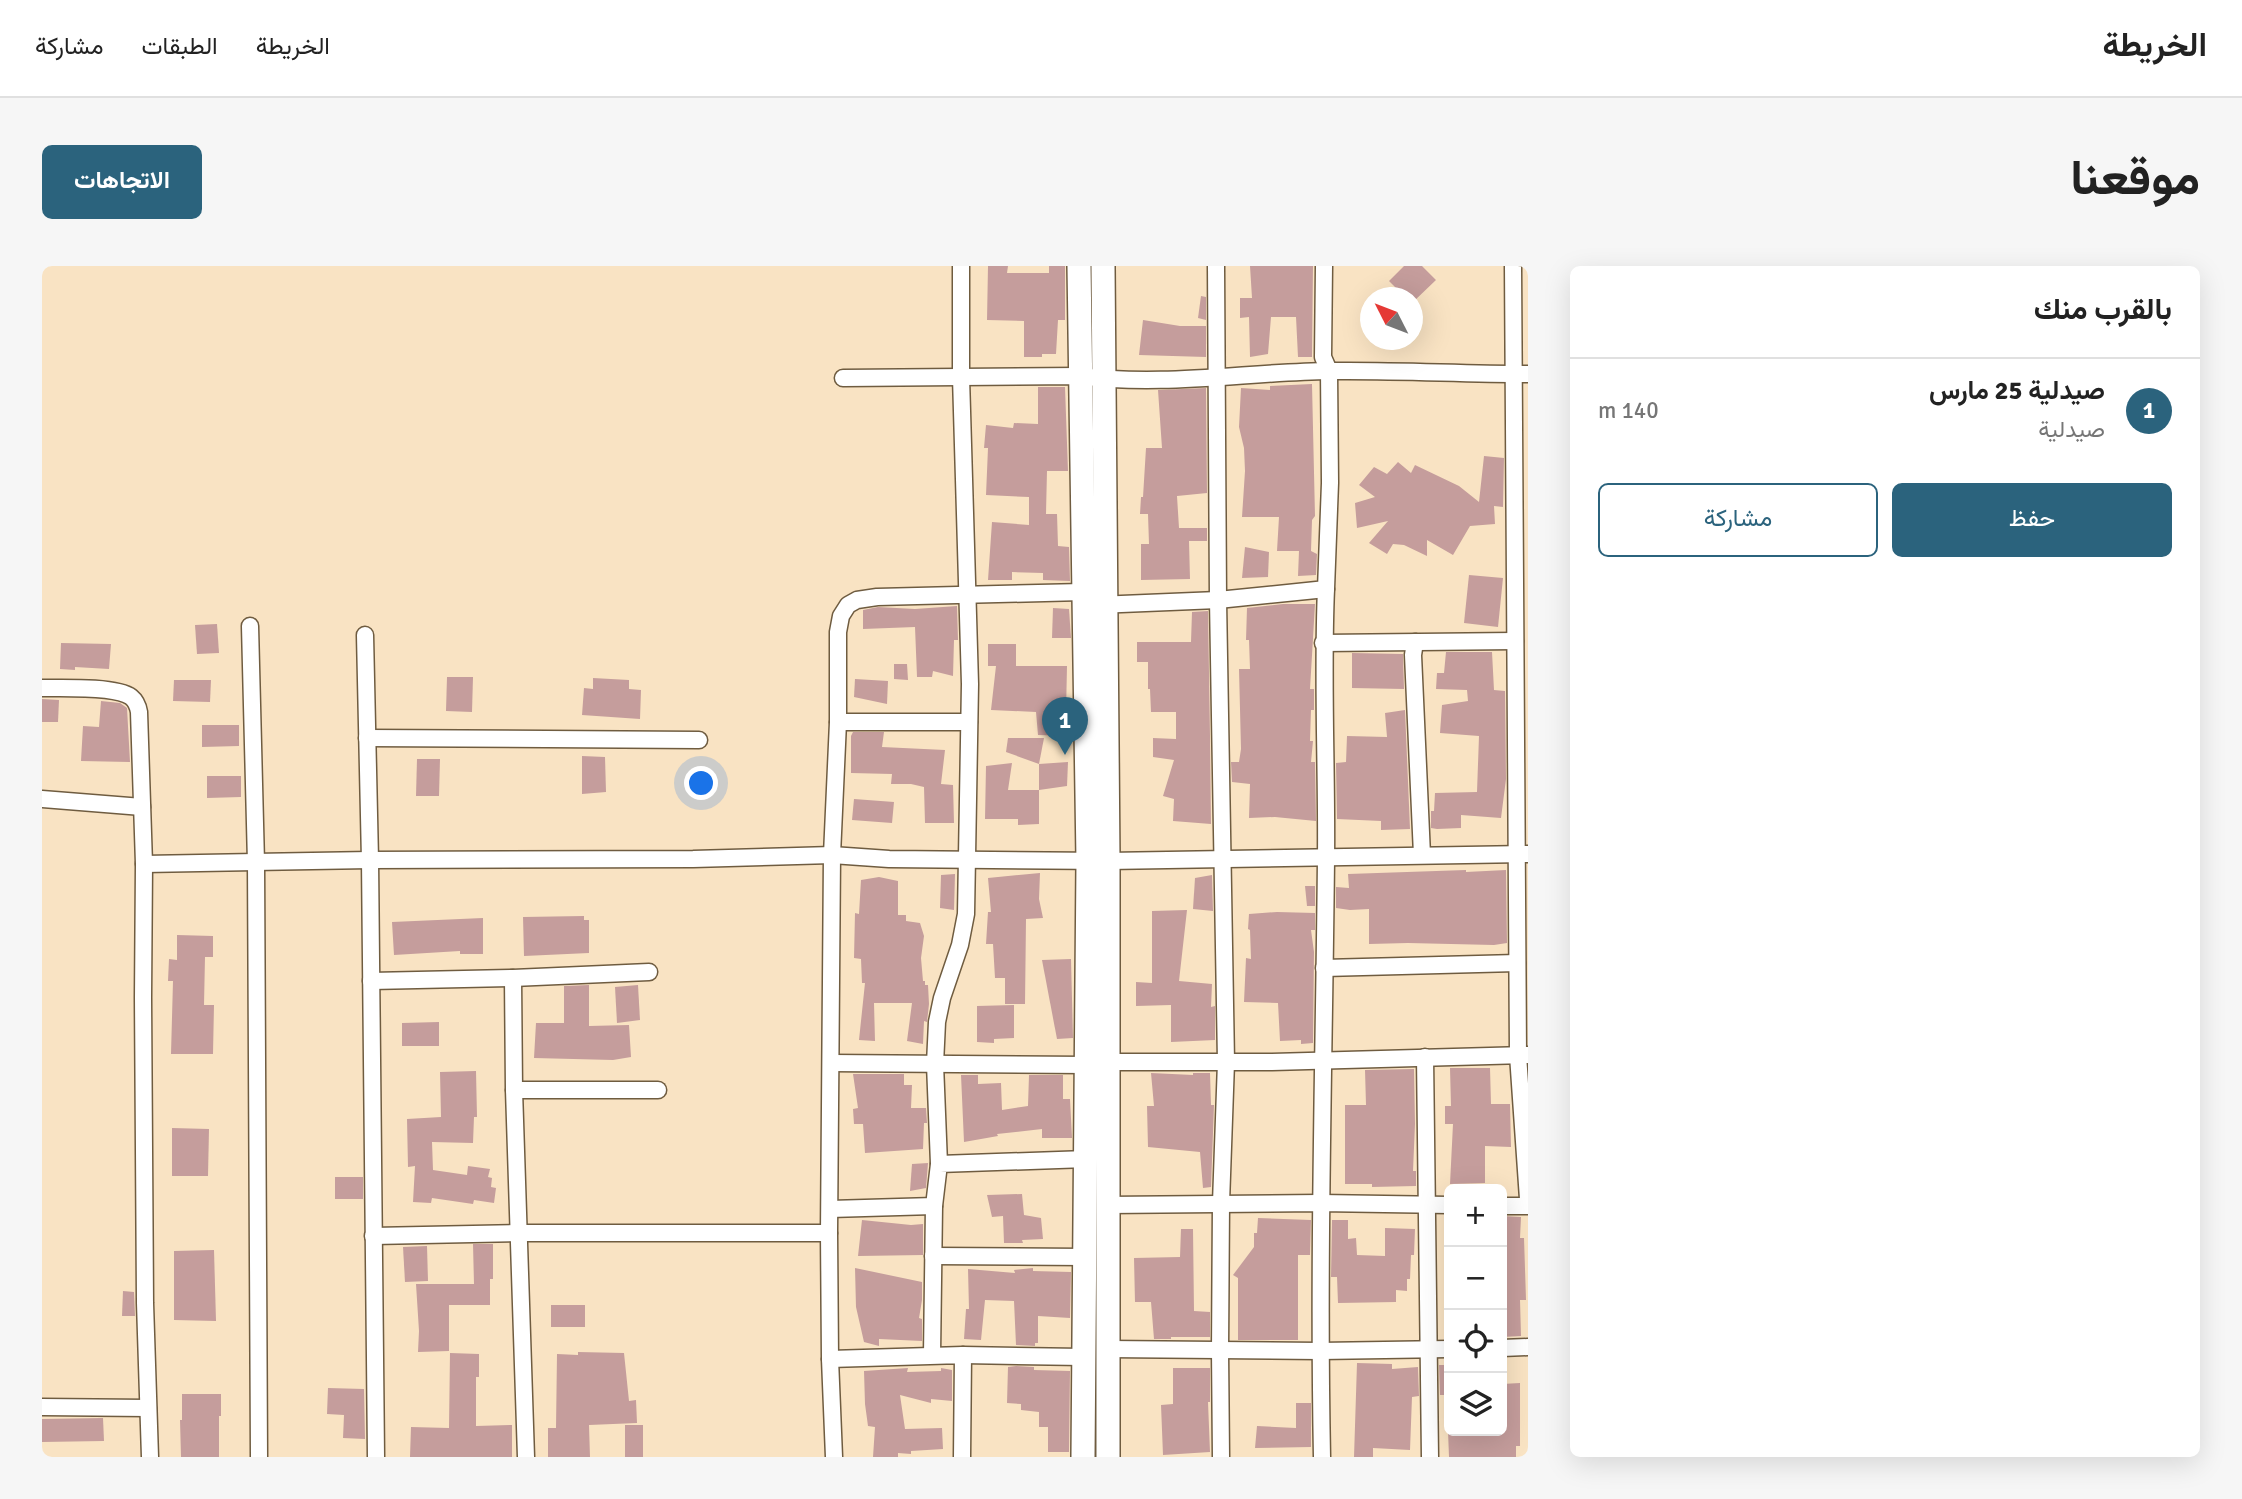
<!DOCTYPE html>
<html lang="ar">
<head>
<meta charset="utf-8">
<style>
  :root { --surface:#fff; --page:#f6f6f6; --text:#222; --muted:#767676; --line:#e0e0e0; --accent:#2b637d }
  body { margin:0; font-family:Signika,Vazirmatn,sans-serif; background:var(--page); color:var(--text); direction:rtl }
  .controls { position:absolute; right:21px; bottom:21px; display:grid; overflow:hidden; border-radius:10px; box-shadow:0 7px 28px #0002 }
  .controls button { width:63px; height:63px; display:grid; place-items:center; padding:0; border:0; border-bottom:2px solid var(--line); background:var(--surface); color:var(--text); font:35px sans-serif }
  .compass { position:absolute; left:1318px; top:21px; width:63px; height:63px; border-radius:50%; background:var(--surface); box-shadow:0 7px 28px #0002; rotate:312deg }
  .you { position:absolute; left:660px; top:518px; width:24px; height:24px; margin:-18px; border:5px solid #fff; border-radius:50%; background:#1a73e8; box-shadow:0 0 0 10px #1a73e833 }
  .badge { display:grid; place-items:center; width:46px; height:46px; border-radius:50%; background:var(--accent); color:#fff; font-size:23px; font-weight:700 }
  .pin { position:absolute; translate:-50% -58px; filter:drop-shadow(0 2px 4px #0008) }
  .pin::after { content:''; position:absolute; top:37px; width:24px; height:21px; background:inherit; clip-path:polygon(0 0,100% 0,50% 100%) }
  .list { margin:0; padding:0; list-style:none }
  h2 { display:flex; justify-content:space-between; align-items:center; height:91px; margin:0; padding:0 28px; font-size:30px }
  h2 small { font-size:23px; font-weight:400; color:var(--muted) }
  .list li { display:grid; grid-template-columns:46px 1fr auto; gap:21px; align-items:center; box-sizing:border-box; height:105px; padding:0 28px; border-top:2px solid var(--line) }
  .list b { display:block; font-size:26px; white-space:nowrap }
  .list p { margin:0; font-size:23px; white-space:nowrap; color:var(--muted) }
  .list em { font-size:23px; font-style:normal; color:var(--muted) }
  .actions { display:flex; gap:14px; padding:21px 28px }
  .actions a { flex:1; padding:16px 0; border:2px solid var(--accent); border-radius:10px; text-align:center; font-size:24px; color:var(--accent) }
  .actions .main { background:var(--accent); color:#fff }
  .icon { flex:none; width:38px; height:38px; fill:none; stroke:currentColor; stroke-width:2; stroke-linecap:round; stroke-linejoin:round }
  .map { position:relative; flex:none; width:1486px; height:1191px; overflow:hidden; direction:ltr; border-radius:10px }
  header { display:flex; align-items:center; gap:42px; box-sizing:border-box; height:98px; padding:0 35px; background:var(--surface); border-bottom:2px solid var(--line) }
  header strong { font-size:33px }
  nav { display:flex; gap:38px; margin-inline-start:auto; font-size:24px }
  .intro { display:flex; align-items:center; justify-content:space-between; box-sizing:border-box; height:168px; padding:0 42px }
  h1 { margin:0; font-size:49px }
  .button { padding:18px 32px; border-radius:10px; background:var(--accent); color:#fff; font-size:24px; font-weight:700 }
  main { display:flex; gap:42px; padding:0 42px }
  aside { flex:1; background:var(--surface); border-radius:10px; box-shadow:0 7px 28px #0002 }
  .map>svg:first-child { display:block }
  .building { fill:#c59d9c }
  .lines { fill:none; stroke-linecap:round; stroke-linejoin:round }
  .street-casing { stroke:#6f5c40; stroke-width:19 }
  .secondary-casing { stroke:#6f5c40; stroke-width:26 }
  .street { stroke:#fff; stroke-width:16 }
  .secondary { stroke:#fff; stroke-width:23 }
</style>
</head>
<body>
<header>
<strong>الخريطة</strong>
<nav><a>الخريطة</a><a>الطبقات</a><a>مشاركة</a></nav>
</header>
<div class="intro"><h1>موقعنا</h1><a class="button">الاتجاهات</a></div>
<main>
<aside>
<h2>بالقرب منك<small></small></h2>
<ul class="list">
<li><span class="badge">1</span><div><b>صيدلية 25 مارس</b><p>صيدلية</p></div><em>140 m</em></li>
</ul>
<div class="actions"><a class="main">حفظ</a><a>مشاركة</a></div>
</aside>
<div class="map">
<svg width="1486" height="1191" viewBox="0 0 1486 1191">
  <rect width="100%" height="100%" fill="#f9e3c3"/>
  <!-- building -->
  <g class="building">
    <polygon points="946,0 966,0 965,7 1007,7 1007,0 1023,0 1023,54 1016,54 1014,88 1000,88 1000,91 982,91 982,55 945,54"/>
    <polygon points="1208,0 1271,0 1270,91 1256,91 1254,51 1229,51 1226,88 1208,91 1207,51 1198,52 1198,32 1210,32"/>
    <polygon points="1362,0 1380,0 1394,14 1370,37 1370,32 1364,32 1347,15"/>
    <polygon points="1159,30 1164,31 1164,54 1156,52"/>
    <polygon points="1101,54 1138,60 1164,60 1164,91 1097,89"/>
    <polygon points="1270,118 1273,250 1270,254 1269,285 1275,288 1274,309 1256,310 1257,285 1235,285 1237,251 1200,251 1203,205 1202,182 1197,161 1199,122 1228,124 1228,120"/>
    <polygon points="996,121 1023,121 1026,205 1005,205 1004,248 1015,248 1016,280 1027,281 1028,315 1001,314 1001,307 970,306 970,314 946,314 950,256 987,259 987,231 944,229 946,182 942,182 944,159 971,162 972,157 996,158"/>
    <polygon points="1164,122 1165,227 1135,230 1137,262 1165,262 1165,275 1147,275 1148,313 1099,314 1099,278 1107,278 1106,248 1098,248 1099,231 1101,231 1104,182 1120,182 1116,124"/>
    <polygon points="1442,190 1462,192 1461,241 1452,240 1453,258 1428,260 1411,289 1385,274 1385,290 1362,279 1351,278 1345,288 1327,277 1346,255 1315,262 1313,237 1333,231 1317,219 1332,201 1345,208 1356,196 1369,207 1373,199 1417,220 1437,236"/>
    <polygon points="1203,281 1227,286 1226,311 1200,312"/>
    <polygon points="1427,309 1461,312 1456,361 1422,357"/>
    <polygon points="1241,338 1273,338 1268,423 1272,423 1272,444 1269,444 1268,475 1271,475 1269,496 1273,496 1274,555 1233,551 1207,552 1208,518 1190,516 1189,496 1197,496 1199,483 1197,403 1208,403 1207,374 1204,374 1205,342"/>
    <polygon points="915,340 916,374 912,374 911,410 891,405 890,411 875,411 873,361 821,363 821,344 836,341 873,343"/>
    <polygon points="1011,342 1027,343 1029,372 1010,372"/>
    <polygon points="1166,345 1168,470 1169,558 1131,555 1132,533 1121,530 1132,494 1111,491 1111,472 1134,473 1134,446 1109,446 1108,423 1106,423 1106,396 1095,396 1095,376 1149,376 1150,346"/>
    <polygon points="175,358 177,387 155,388 153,359"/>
    <polygon points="19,377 69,378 67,403 33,401 33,404 18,403"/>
    <polygon points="946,378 974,378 974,400 1025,400 1024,447 1028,447 1027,470 996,469 994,446 949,444 954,400 946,400"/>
    <polygon points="1404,386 1450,386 1452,424 1463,425 1464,513 1459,552 1419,549 1419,562 1395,563 1389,562 1389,545 1392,545 1393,527 1435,526 1437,470 1398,467 1400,439 1426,435 1425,424 1394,423 1395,407 1402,407"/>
    <polygon points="1310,387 1361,388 1362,423 1310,422"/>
    <polygon points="852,398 865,398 866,414 852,413"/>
    <polygon points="405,411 431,411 430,446 404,445"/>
    <polygon points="551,412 587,414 587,423 599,424 598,453 540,449 542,422 551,423"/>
    <polygon points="813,413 846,415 845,438 812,431"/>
    <polygon points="132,414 169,414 168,436 131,435"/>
    <polygon points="0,433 17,434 16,456 0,456"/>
    <polygon points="59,435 78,437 85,442 88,496 39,495 41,460 57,461"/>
    <polygon points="1363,444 1368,563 1339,564 1339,555 1295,553 1294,497 1304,496 1305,470 1345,471 1343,447"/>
    <polygon points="160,459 197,459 197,480 160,481"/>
    <polygon points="811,466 842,466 840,481 903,484 899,518 911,519 912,557 883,557 882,521 869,518 849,518 850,508 809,507 809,470"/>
    <polygon points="966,472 1002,472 997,498 964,486"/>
    <polygon points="540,490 563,491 564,526 540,528"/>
    <polygon points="375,493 398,493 397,530 374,530"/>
    <polygon points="1026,496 1025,520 997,524 997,498"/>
    <polygon points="970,497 966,524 997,524 997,558 976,559 976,553 943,553 944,500"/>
    <polygon points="165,510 199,510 199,531 165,532"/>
    <polygon points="812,533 852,536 850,557 810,554"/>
    <polygon points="1424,604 1424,606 1464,604 1465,677 1452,679 1366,677 1327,678 1327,643 1308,644 1294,642 1294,621 1307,622 1306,608"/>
    <polygon points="998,607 997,633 1001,652 984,653 983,738 963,738 963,712 953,712 951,678 944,678 946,646 949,646 946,612"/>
    <polygon points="913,608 912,644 898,642 899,609"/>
    <polygon points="1170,609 1171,645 1151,643 1153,612"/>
    <polygon points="837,611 856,615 856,649 864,649 864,655 878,657 882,670 879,692 881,715 883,715 883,719 886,719 887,738 885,756 882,755 881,778 865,775 870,737 832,737 833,775 817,774 823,717 820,717 819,693 812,692 813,647 817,648 819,614"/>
    <polygon points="1263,620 1273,620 1273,640 1265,640"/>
    <polygon points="1145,644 1137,715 1170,718 1169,741 1173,740 1173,774 1129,776 1129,739 1094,740 1094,716 1110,717 1110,645"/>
    <polygon points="1235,646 1273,647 1273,664 1269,664 1272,686 1271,777 1259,778 1259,774 1238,775 1236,737 1202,736 1204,692 1209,693 1208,664 1206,663 1207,648"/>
    <polygon points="542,650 542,654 547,654 547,687 482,690 481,651"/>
    <polygon points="441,652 441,688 418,688 418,685 352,689 350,656"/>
    <polygon points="135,669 171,670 171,691 163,691 162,739 172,739 171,788 129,788 131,715 126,715 127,693 135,694"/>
    <polygon points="1029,693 1031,772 1015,773 1000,694"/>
    <polygon points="547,719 547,760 587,759 589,791 571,794 492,792 494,757 522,757 522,720"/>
    <polygon points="596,719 598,754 575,757 573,721"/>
    <polygon points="972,739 972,772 952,773 952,777 935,776 935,740"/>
    <polygon points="397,756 397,780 360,780 360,757"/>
    <polygon points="1408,802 1448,802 1449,838 1468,838 1469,881 1443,880 1443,917 1408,918 1411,858 1403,858 1403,840 1409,840"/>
    <polygon points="1372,803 1373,858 1371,905 1374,905 1374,920 1330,921 1330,918 1303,918 1303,839 1324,839 1323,804"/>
    <polygon points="434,805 435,851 432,851 431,877 390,876 391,904 425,909 426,900 448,903 446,911 450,912 449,921 454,922 452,937 432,934 431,938 390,932 389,937 371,936 373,900 366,901 365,853 399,851 398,806"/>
    <polygon points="1109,807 1151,809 1151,807 1168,807 1169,839 1172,839 1169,921 1161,922 1158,886 1106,881 1105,840 1112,840"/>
    <polygon points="811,808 862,808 862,819 870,819 869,842 884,842 885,857 882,857 881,883 823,887 821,858 812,858 811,843 816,842"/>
    <polygon points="919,809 936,809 936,818 959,817 960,844 986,840 987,809 1021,809 1021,833 1028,833 1030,872 1000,872 1000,863 955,868 956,870 922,876"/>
    <polygon points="130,862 167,863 166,910 130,910"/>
    <polygon points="886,897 884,922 868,925 870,898"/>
    <rect x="293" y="911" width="28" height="22"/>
    <polygon points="980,928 982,949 999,952 1001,973 980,974 981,977 962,977 961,950 950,951 945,929"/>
    <polygon points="1460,950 1479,951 1478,972 1482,972 1484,1034 1478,1034 1479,1070 1460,1071"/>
    <polygon points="1216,952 1269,954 1268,989 1256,989 1256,1074 1196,1074 1196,1012 1191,1009 1212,981 1212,967 1215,967"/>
    <polygon points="820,954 869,959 881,958 881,989 816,990"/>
    <polygon points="1290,954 1306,954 1306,973 1314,972 1315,989 1343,990 1343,962 1373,963 1372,989 1369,989 1368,1013 1365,1013 1365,1025 1354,1024 1354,1036 1296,1037 1295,1011 1289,1011"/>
    <polygon points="1139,963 1151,963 1152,1045 1168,1046 1168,1071 1129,1071 1129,1073 1112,1073 1109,1036 1093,1036 1092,992 1138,991"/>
    <polygon points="431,978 451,978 451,1013 448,1013 448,1039 407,1039 407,1085 376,1086 377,1065 374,1018 432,1018"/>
    <polygon points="385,980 386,1015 363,1016 361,981"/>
    <polygon points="172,984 174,1055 132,1054 132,985"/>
    <polygon points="813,1002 880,1016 880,1034 877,1052 880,1053 880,1075 837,1073 837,1080 822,1076 814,1041"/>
    <polygon points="991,1002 991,1005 1029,1006 1028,1052 996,1050 996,1077 993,1077 993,1080 974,1079 972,1035 943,1034 939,1074 922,1073 924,1043 927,1043 926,1003 973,1007 972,1004"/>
    <polygon points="81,1025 92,1026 93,1050 80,1050"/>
    <rect x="509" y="1039" width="34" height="22"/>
    <polygon points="536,1086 582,1087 587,1135 594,1134 595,1157 547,1159 548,1191 506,1191 506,1162 514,1162 515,1088 536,1089"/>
    <polygon points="408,1087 437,1088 437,1111 434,1111 434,1160 470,1159 470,1191 368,1191 369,1161 407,1162"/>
    <polygon points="1315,1097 1350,1098 1350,1103 1376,1101 1377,1130 1370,1131 1368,1184 1331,1182 1331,1191 1312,1191"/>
    <polygon points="1397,1099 1407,1099 1407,1129 1398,1129"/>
    <polygon points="974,1100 992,1101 992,1104 1028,1105 1027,1186 1006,1186 1006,1161 997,1161 997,1146 979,1144 979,1138 965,1137 966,1101"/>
    <polygon points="866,1102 865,1106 899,1105 899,1102 910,1104 910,1135 889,1133 889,1137 858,1129 863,1163 900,1162 901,1183 869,1185 869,1188 856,1187 856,1191 831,1191 833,1161 826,1160 823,1138 822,1105"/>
    <polygon points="1131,1102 1168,1102 1168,1136 1166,1136 1168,1186 1121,1189 1119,1139 1131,1138"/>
    <polygon points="1478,1117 1478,1180 1474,1180 1474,1191 1407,1191 1406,1165 1460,1165 1460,1118"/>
    <polygon points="286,1122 322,1123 323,1173 301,1172 302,1149 285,1148"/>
    <polygon points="140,1128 179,1128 179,1150 177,1150 177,1191 139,1191 138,1154 140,1154"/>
    <polygon points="1254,1137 1269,1137 1269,1181 1213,1182 1215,1160 1254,1162"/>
    <polygon points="61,1152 62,1175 0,1176 0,1153"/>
    <rect x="583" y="1159" width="18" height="32"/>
  </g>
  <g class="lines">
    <defs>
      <g id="street">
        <polyline points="1174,0 1176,334 1184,796 1179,937 1178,1085 1179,1191"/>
        <polyline points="1471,0 1476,789 1486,933"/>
        <path d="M801,112L1038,110C1120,121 1205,106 1288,105C1354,104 1420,108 1486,108"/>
        <polyline points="1055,339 1176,334 1284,323 1288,217 1287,105 1281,91 1282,0"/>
        <polyline points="208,360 214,597 217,1191"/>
        <polyline points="323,369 328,594 334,1191"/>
        <polyline points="1373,376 1371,389 1380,589"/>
        <polyline points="1281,377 1473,375"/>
        <path d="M0,422C20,422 75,420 89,431C94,435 96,440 97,446L102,598L101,731L103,1037L108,1191"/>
        <polyline points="796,456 927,456"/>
        <polyline points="325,472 657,474"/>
        <polyline points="0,533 100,541"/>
        <polyline points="102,598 328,594 651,593 790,589 847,593 1066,595 1486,588"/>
        <polyline points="1282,702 1475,697"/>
        <polyline points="471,712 472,824 484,1191"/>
        <polyline points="329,715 471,712 607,706"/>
        <polyline points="1383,791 1388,1191"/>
        <polyline points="1064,796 1230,796 1486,789"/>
        <polyline points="789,797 1045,799"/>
        <polyline points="472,824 616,824"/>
        <polyline points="897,898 893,798 895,756 900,732 918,679 924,648 928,418 919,111 919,0"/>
        <polyline points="1065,939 1278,937 1407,939"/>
        <polyline points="1460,940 1486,940"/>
        <polyline points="788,943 892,940 897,898 1045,893"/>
        <polyline points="331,970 476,967 787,967"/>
        <polyline points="891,990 1044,991"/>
        <polyline points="1460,1082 1486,1081"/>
        <polyline points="1066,1083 1278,1085 1407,1083"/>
        <polyline points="890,1089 892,940"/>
        <polyline points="921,1089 1041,1091"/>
        <polyline points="788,1093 921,1089 920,1191"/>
        <polyline points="0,1141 106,1142"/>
        <polyline points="792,1191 788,1093 787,967 790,589 796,456 796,366 799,350 806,339 815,334 835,331 1041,326"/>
        <path d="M1280,1191C1276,992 1282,793 1284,593C1285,503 1280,413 1284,323"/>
      </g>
      <g id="secondary">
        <polyline points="1037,0 1046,595 1041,1191"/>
        <polyline points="1061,0 1066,595 1066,1191"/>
      </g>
    </defs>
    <!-- street casing -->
    <use href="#street" class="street-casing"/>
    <!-- secondary casing -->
    <use href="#secondary" class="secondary-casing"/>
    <!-- street -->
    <use href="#street" class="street"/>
    <!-- secondary -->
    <use href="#secondary" class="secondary"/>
  </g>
</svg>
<div class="controls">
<button>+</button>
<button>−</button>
<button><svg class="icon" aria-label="locate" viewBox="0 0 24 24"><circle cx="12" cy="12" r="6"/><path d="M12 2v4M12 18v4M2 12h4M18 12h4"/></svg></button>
<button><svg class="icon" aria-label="layers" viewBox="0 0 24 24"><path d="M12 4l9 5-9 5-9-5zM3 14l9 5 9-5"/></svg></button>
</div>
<svg class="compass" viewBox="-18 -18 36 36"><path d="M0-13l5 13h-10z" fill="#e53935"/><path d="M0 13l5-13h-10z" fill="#767676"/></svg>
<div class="you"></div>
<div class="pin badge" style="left:1023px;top:489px">1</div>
</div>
</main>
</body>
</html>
